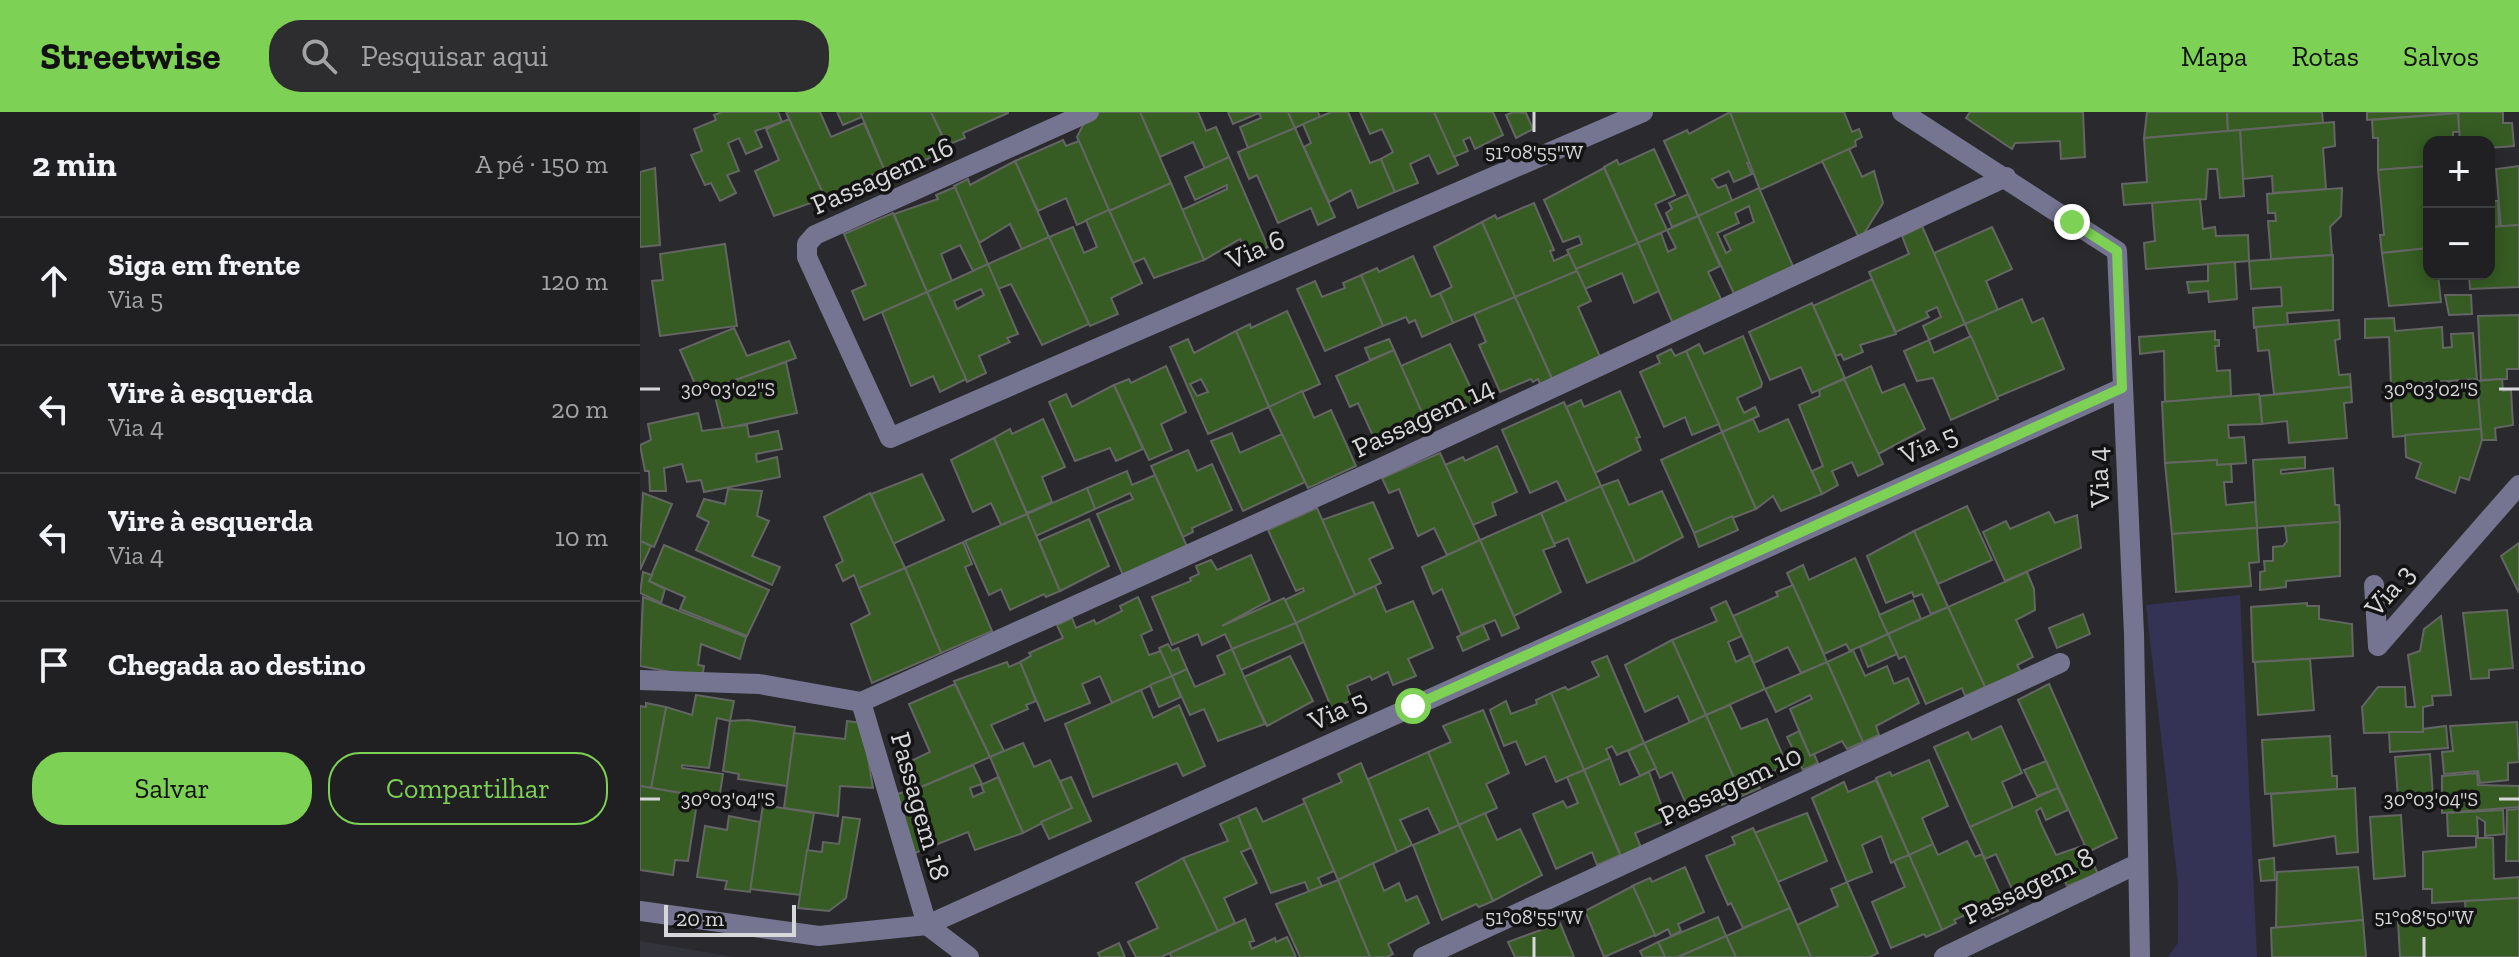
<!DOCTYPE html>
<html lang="pt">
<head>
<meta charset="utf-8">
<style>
  :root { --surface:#202022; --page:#2d2d2f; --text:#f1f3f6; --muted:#a2a3a5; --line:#3d3e40; --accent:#7dd154 }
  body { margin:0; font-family:"Zilla Slab",serif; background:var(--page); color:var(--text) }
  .controls { position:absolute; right:24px; top:24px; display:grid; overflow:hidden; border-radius:16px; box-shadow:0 4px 20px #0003 }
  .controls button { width:72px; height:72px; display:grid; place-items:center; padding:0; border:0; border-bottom:2px solid var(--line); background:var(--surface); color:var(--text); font:40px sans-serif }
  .scale { position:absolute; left:24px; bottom:20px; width:132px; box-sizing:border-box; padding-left:8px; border:4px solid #d7d7da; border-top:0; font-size:22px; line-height:28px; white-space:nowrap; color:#d7d7da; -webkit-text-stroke:6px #131314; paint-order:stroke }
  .stop { position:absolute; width:24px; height:24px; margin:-18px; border:6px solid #7dd154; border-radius:50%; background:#fff }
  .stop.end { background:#7dd154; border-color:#fff; box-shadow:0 2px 8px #0008 }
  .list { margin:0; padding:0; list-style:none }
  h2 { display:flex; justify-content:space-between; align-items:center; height:104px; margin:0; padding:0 32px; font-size:34px }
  h2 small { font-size:26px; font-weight:400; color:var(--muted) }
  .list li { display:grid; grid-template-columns:52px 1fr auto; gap:24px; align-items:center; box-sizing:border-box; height:128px; padding:0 32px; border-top:2px solid var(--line) }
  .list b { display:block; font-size:30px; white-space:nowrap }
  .list p { margin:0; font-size:26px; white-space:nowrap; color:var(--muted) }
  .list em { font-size:26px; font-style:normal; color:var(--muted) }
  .actions { display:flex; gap:16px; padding:24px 32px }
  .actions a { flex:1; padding:18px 0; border:2px solid var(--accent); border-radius:32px; text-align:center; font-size:28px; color:var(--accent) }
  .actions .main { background:var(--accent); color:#111 }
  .icon { flex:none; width:44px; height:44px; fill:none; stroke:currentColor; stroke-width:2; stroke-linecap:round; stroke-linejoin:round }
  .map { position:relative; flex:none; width:1879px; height:845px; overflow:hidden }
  header { display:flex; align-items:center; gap:48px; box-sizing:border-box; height:112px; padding:0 40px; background:var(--accent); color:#111 }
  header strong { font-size:38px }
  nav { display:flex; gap:44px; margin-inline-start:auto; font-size:28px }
  .search { width:560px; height:72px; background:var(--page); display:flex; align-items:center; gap:20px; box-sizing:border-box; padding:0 28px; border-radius:32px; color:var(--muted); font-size:30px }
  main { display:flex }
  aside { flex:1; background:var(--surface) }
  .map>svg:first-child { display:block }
  .built { fill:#33333c }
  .green { fill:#343355 }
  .building { fill:#365c23; stroke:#636662; stroke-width:2; fill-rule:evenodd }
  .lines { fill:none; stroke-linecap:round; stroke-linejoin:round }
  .minor { stroke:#757591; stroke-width:20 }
  .route { stroke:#7dd154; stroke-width:10 }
  .ticks { fill:none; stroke:#d7d7da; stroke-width:3 }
  .labels { text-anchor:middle; stroke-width:7; stroke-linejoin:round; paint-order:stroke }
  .street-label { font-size:28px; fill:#d7d7da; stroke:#131314 }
  .ticks-label { font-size:20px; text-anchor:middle; fill:#d7d7da; stroke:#131314; stroke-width:7; stroke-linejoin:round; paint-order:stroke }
</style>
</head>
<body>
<header>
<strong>Streetwise</strong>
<div class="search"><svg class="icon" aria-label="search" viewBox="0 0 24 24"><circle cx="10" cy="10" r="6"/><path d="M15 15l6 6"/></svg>Pesquisar aqui</div>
<nav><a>Mapa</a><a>Rotas</a><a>Salvos</a></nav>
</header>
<main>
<aside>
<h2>2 min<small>A pé · 150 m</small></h2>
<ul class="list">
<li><svg class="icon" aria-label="ahead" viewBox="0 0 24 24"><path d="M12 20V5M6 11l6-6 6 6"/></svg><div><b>Siga em frente</b><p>Via 5</p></div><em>120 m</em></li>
<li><svg class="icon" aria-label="left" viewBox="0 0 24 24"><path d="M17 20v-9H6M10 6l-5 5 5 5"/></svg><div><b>Vire à esquerda</b><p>Via 4</p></div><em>20 m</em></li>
<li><svg class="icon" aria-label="left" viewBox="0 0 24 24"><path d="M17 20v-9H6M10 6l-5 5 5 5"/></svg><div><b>Vire à esquerda</b><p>Via 4</p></div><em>10 m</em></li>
<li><svg class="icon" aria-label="arrive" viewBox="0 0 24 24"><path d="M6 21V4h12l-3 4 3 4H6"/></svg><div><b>Chegada ao destino</b></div></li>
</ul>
<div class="actions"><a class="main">Salvar</a><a>Compartilhar</a></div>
</aside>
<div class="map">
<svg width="1879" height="845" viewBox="0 0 1879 845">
  <rect width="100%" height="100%" fill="#2a2a2e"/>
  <!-- built -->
  <polygon class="built" points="0,829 94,845 0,845"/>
  <!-- green -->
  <polygon class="green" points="1600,483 1617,845 1528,845 1538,831 1538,772 1506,493"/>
  <!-- building -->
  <g class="building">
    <polygon points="82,0 138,0 142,10 115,19 122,35 106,42 99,26 88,31 99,59 87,63 96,81 80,89 71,71 65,73 51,43 62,39 54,17 76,8 74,3"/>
    <polygon points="146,0 180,0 191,25 224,11 244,57 232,63 235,71 187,91"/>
    <polygon points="197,0 220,0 222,5 203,13"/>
    <polygon points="220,0 291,0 308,37 266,57 264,51 245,59"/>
    <polygon points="291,0 368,0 368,1 323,21 325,26 307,33"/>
    <polygon points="457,0 500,0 531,71 469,99 437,25 447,5"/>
    <polygon points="500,0 558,0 566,19 576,15 589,45 565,57 553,30 520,45"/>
    <polygon points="588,0 648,0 655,16 608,36 600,15 621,6 619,1 593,12"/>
    <polygon points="648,0 678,0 680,5 655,16"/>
    <polygon points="691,0 708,0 730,51 741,47 755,80 718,96 711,78 689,90 664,35 671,31 663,12"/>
    <polygon points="720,0 794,0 818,53 798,62 789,43 770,52 778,71 755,80 741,47 753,40 742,17 730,22"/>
    <polygon points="794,0 853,0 863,23 835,37 830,25 823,28 828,39 814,45"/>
    <polygon points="873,0 886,1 893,17 876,26 866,3"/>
    <polygon points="1090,0 1111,50 1107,51 1112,62 1094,70 1089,59 1072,67 1078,76 1086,73 1092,89 1058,104 1024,29 1047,18 1049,22"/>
    <polygon points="1090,0 1204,0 1212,20 1219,17 1222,25 1215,29 1216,34 1120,78"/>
    <polygon points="1330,0 1443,0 1445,45 1421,47 1420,29 1375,31 1372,37 1326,6"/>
    <polygon points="1507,0 1587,0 1588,19 1504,26"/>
    <polygon points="1587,0 1682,0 1683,11 1588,19"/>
    <polygon points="1727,0 1818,0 1818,1 1727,8"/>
    <polygon points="1818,0 1863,0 1863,11 1872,11 1874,34 1849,36 1849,30 1820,30"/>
    <polygon points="1818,1 1819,20 1813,20 1813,30 1789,30 1789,54 1738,58 1738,26 1733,26 1732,8"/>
    <polygon points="149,7 185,86 134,104 115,59 139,48 126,17"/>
    <polygon points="1694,10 1695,34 1683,36 1686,77 1633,81 1632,64 1603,67 1600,18"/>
    <polygon points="655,16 695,105 678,113 671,96 638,111 617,63 609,67 598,40"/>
    <polygon points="1600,18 1604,84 1580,86 1577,57 1568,57 1566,87 1484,93 1482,72 1507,70 1504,26"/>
    <polygon points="423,28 426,34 439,29 469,98 437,113 426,86 398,99 375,49"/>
    <polygon points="1014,37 1035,83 1015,92 1027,118 998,131 964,55 977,48 979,53"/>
    <polygon points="1209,37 1222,65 1234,59 1243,91 1220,128 1182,49"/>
    <polygon points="589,45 628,135 608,143 600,127 564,148 542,98 587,77 587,73 555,88 545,65"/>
    <polygon points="375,49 409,125 382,138 370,112 339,131 314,74 328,67 330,73"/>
    <polygon points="1789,54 1789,136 1742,141 1740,123 1744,123 1738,58"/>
    <polygon points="1879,54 1879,113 1861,115 1856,57"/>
    <polygon points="15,56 20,133 0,135 0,60"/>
    <polygon points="964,56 998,131 936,157 927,138 942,132 939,124 923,130 904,88"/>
    <polygon points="531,71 564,148 514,166 504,146 493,151 469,99"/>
    <polygon points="315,75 348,152 333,159 320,133 301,142 312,169 287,180 254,102 298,87 296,83"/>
    <path d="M1119,76L1155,159L1095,184L1058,104ZM1109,94L1114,110L1084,124L1091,138L1086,141L1077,121L1099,111L1095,101Z"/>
    <polygon points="1702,76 1701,104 1690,115 1692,143 1631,147 1628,109 1636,109 1635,101 1628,101 1627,82"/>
    <polygon points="1048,82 1058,104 1032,115 1026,101 1032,97 1029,91"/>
    <polygon points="1560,87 1563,117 1575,115 1576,124 1608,123 1609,149 1506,157 1504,131 1515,129 1512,91"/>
    <polygon points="1849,89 1858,89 1859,115 1849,115"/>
    <polygon points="894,91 914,138 910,139 914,149 929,142 937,159 875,185 842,110 855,103 857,107"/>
    <polygon points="469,98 502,171 471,186 478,202 450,214 409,125 433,115 444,141 457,135 446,108"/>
    <polygon points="253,101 287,180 224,208 212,179 226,173 204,122"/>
    <polygon points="1058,104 1080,154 1068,160 1082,189 1034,214 998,131 1021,121 1028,140 1036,136 1027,118"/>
    <polygon points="842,110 875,185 813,211 800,181 812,175 794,135"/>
    <polygon points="1879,113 1879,175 1830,177 1829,162 1849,162 1849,115"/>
    <polygon points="1282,114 1325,212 1289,228 1283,214 1301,205 1297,195 1286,200 1289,205 1256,220 1229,160 1269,142 1262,124"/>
    <polygon points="1352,115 1372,157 1346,169 1358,198 1325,212 1294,141"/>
    <polygon points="409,125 449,212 402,233 371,172 358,177 348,152"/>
    <polygon points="998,131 1019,179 994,191 982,161 945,177 936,157"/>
    <polygon points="85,132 97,214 20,224 12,169 23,168 20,142"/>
    <polygon points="1789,136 1789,162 1798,162 1801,190 1749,194 1742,141"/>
    <polygon points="1693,143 1693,198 1647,201 1648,213 1614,216 1613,196 1642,194 1641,175 1611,177 1609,149"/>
    <polygon points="773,144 791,185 800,181 813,211 782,225 775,208 769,211 766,205 743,214 721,163 737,156 739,160"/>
    <polygon points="1595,150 1597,187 1569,190 1568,179 1549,181 1547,170 1568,169 1568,152"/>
    <path d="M348,152L378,222L367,226L370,230L339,244L346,261L327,270L287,180ZM341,177L344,183L317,197L314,189Z"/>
    <polygon points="937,159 951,189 938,195 961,247 913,269 875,185"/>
    <polygon points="721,163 743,214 685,239 657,177 675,169 682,185 705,176 703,171"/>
    <polygon points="1232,167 1256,222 1220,233 1223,240 1204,248 1201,242 1196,244 1173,194"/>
    <polygon points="287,180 326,267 300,280 293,264 271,274 242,200"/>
    <polygon points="1805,183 1831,183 1832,202 1809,203"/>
    <polygon points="875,185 912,267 900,272 898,267 893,270 891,267 860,280 839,233 846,230 834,202"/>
    <polygon points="1382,187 1392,211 1403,206 1424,257 1357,285 1325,212"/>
    <polygon points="1172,191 1205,266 1172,281 1161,255 1130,268 1109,220"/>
    <polygon points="647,199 680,272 629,295 596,219 610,212 611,216"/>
    <polygon points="1879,203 1879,257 1867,257 1867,267 1841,268 1838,204"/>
    <polygon points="1754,206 1755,219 1802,215 1803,236 1812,235 1811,222 1833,221 1837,267 1751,273 1749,225 1725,226 1725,207"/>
    <polygon points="1699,208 1700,227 1695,228 1699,263 1710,262 1711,275 1634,282 1629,238 1618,239 1616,215"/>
    <polygon points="94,216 107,244 149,229 156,246 59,281 40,238"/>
    <path d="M596,219L629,295L568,322L530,235L548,227L554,241ZM561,267L568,280L557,284L550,272Z"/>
    <polygon points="1575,219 1575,228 1579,228 1579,234 1575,234 1577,259 1590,258 1591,284 1525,290 1524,239 1500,242 1499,225"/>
    <polygon points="1103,224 1122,271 1121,275 1097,286 1104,301 1115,295 1119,304 1082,320 1046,239 1059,232 1064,242"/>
    <polygon points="1331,224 1358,287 1311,308 1293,266 1277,269 1264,239 1289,228 1294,241"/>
    <polygon points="749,227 754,238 730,248 725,236"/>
    <polygon points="810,232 837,289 788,314 761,254"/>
    <polygon points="1031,237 1035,244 1046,239 1079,312 1052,323 1045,305 1024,315 1000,260 1020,251 1017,244"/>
    <polygon points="754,238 788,314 738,335 718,291 710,295 696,264"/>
    <polygon points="146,250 157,301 83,317 73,276"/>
    <polygon points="526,254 546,300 521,312 532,338 509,348 474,273 489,267 491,271"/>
    <polygon points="1231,254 1242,281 1264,272 1285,317 1238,342 1204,267"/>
    <polygon points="1204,267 1243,352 1218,364 1212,350 1192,359 1198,373 1182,382 1172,359 1183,354 1159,293 1180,284 1179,278"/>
    <polygon points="1837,267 1841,317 1753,325 1750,274"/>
    <polygon points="1862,267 1863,279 1871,278 1873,313 1855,316 1856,328 1842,328 1837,269"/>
    <polygon points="474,273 503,337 476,349 470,336 435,349 409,290 426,282 432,295"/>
    <polygon points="1711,275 1712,290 1704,291 1707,326 1649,331 1647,309 1622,312 1620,284"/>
    <polygon points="662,279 674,306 691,298 716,354 668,376 629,295"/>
    <polygon points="980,279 1000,325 996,326 1001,338 955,361 926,295 941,288 944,295"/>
    <polygon points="1619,282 1622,312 1588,313 1589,326 1604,325 1606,351 1577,353 1577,348 1525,351 1522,290"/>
    <polygon points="924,290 961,374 927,390 917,369 890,381 862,318"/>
    <polygon points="58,301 62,319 107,313 109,325 138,319 142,337 116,342 117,350 137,345 140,365 64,380 61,368 47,370 42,352 24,356 26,379 10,379 9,359 5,359 0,333 11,328 8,312"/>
    <polygon points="403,307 425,355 402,365 412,390 387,401 354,326 370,317 372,322"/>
    <polygon points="1113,307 1119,320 1148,307 1182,382 1141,399 1133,384 1116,397 1082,320"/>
    <polygon points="1841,317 1842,328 1829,368 1820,365 1815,381 1776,366 1781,351 1766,345 1765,323"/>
    <polygon points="1082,320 1116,397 1054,421 1021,348"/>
    <polygon points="592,321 600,341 642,322 665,370 603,399 571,329"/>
    <polygon points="354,326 387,402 361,413 351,391 333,400 311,348"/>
    <polygon points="857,334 877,380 852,391 856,403 833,413 805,353 823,345 825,349"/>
    <polygon points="548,338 557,359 572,352 592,398 552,416 553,420 543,425 511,354"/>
    <polygon points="800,341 840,428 807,443 794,416 778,424 759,377 749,381 742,366"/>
    <polygon points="1665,345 1665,356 1641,358 1641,362 1693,356 1695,393 1699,393 1700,410 1617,416 1613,348"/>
    <polygon points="1577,348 1577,353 1591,352 1592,370 1584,370 1586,393 1615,390 1617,416 1532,422 1525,351"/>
    <polygon points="487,359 492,373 515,363 549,439 485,468 457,402 493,387 490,381 455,397 447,376"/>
    <polygon points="282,362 304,408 253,432 231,382"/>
    <polygon points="978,368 989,393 1022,379 1043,425 995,450 961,374"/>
    <polygon points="961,374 995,450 947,471 928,426 914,432 901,401"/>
    <polygon points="447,376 455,397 396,424 387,402"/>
    <polygon points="88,377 122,379 117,404 129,409 112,444 140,455 132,473 56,438 69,410 57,404 64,387 85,392"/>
    <polygon points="3,381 32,392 14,435 0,429"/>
    <polygon points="230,381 265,456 219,476 214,463 203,469 196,453 203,449 184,405"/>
    <polygon points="733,390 753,436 729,447 741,471 715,483 682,408"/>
    <polygon points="1327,394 1352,448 1298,472 1274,419"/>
    <polygon points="677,396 715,483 656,511 645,488 664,479 663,476 656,479 628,418"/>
    <polygon points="1409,400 1415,411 1437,403 1441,436 1365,469 1343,420 1366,409 1370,417"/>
    <polygon points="901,401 915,434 903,438 921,480 874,504 840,428"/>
    <polygon points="387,402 420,479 406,485 404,482 370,498 361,477 349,483 325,429"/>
    <polygon points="1092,404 1098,418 1059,435 1054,421"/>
    <polygon points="449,407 469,454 420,479 399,429"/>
    <polygon points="1700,410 1700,464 1646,469 1646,475 1620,478 1620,460 1625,459 1624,449 1633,449 1633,435 1643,434 1647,429 1645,414"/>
    <polygon points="1617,416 1619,450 1609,451 1611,474 1536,480 1532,422"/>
    <polygon points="1274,419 1308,495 1291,502 1282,482 1274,485 1272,480 1246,491 1227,444"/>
    <polygon points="840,428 879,516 862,524 855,508 821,522 802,477 793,482 782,455"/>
    <polygon points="0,429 11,434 0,458"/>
    <polygon points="323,430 332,452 325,455 352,519 301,541 265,456"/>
    <polygon points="1879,431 1879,481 1861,444"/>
    <polygon points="24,433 129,478 107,524 40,497 45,485 9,469"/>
    <polygon points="611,443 630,488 582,514 644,486 656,511 592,537 585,522 562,533 558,522 532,533 512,485 551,469 550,466 559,462 556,454 571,448 577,458"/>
    <polygon points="1215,446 1248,522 1210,539 1206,532 1184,542 1147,461 1163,453 1169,468"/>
    <polygon points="265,456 301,541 232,571 211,512 230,502 219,476"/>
    <polygon points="3,460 12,463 9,469 25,477 21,491 0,481"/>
    <polygon points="1387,460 1394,477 1395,498 1376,508 1393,545 1377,553 1381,560 1345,575 1308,495"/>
    <polygon points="1153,473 1187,550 1161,561 1148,535 1114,551 1093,504 1138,484 1136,480"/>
    <polygon points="735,474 746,500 773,489 793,536 768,547 776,564 753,573 748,560 732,568 730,564 707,574 712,588 692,597 656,511"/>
    <polygon points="3,485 106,525 100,547 61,532 58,553 64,554 62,566 0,554"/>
    <polygon points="498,485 512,518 501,523 509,543 521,539 532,564 472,591 460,564 442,572 450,591 405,609 380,550 391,544 389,541 423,526 417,513 432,506 436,516 454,508 456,512 482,499 480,494"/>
    <polygon points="1273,488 1281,507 1248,522 1239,503"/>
    <polygon points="1086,489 1102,524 1088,530 1096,550 1110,543 1125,577 1066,603 1032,528 1077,509 1071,496"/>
    <polygon points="1667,491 1667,494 1679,494 1679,507 1712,512 1713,544 1613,550 1611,495"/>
    <polygon points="1308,495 1345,575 1325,584 1322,576 1286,592 1265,544 1259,547 1248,522"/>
    <polygon points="1867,498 1873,556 1849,558 1849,566 1831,567 1823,501"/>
    <polygon points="1443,502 1450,522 1417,536 1409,516"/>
    <polygon points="1801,504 1811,583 1792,584 1793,593 1783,595 1783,620 1724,621 1722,595 1738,575 1765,575 1766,595 1775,595 1768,543 1780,539 1784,517"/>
    <polygon points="656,511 664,530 601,558 592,537"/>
    <polygon points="843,513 849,527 823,539 817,525"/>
    <polygon points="1248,522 1257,542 1228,555 1220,535"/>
    <polygon points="1032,528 1066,603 1050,611 1038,584 1005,600 985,553"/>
    <polygon points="528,532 532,539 538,536 547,557 532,564 519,536"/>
    <polygon points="592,537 625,612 578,629 564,597 550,603 532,564 547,557 555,575 585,562 577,544"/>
    <polygon points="1213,538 1225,564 1247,554 1254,572 1268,566 1279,591 1236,614 1239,623 1223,630 1187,550"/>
    <polygon points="650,544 673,589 627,614 604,565"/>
    <polygon points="967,544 1004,631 977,643 972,634 966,637 970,646 944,658 911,581 925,575 928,578 959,564 952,550"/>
    <polygon points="1670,547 1674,598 1618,603 1615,550"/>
    <polygon points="367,550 369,555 380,550 396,589 386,593 388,597 351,613 364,639 350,645 314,569"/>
    <polygon points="1187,550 1223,630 1207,637 1202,629 1170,644 1150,597 1172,587 1170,583 1136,600 1125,577"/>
    <polygon points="532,564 541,585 519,595 510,573"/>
    <polygon points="315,572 350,645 279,676 267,651 290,640 269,592"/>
    <polygon points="1409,572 1477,726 1448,740 1378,588"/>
    <polygon points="501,578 513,606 539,593 565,654 543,664 537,651 453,685 425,612"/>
    <polygon points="911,581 944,658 916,670 905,644 886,653 876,629 864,634 850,598 866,589 871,602 897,592 896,588"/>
    <polygon points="56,583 94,589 90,609 77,606 69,656 42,653 42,656 83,662 79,687 11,676 26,595 52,603"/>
    <polygon points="6,591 26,595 11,676 0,674 0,594 6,595"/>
    <polygon points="1090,593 1101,617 1127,607 1147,653 1115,668 1120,676 1102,684 1066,603"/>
    <polygon points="843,598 869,661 846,672 857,696 819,713 788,640 811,630 803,614"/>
    <polygon points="1066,603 1102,684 1082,693 1080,687 1050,701 1032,660 1020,666 1004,631"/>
    <polygon points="108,608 155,615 147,674 98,667 99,662 83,659 90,609"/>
    <polygon points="207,609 222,611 233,676 200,674 198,704 144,696 154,621 205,627"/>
    <polygon points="1877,610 1879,650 1868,651 1868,668 1840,671 1838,659 1804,662 1802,640 1813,639 1810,614"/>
    <polygon points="1361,614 1382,661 1362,670 1373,696 1330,715 1294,635 1328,620 1332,628"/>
    <polygon points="1806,614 1808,636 1750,640 1749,620 1783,620 1783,617"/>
    <polygon points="1159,619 1170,644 1174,642 1178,651 1163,658 1147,625"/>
    <polygon points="1690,624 1692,664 1697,664 1697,677 1625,682 1622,628"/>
    <polygon points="383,631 394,655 410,648 432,696 383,721 350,645"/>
    <polygon points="1004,631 1016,656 1000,664 988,639"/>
    <polygon points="788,640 819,713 800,721 788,696 760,708 772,733 757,740 728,667"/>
    <polygon points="1790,642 1793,684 1758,687 1755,645"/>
    <polygon points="970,646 980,673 1009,660 1027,708 995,721 1002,738 982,746 944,658"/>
    <polygon points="1289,648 1308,694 1282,706 1293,732 1269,743 1236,666 1250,660 1252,664"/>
    <polygon points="1406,649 1418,676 1397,684 1384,658"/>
    <polygon points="721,651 757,740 698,768 663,687 702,670 698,662"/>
    <polygon points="333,653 342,672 330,676 333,685 344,680 341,673 358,665 383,721 335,738 328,720 270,743 257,682 279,676"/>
    <polygon points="944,658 980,743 957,753 952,740 916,757 893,702 923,689 927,696 938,691 927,665"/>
    <polygon points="1837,661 1838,673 1879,674 1879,695 1802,701 1802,664"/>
    <polygon points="431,665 451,709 409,727 401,710 432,696 420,669"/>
    <polygon points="1236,668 1269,743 1251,751 1241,724 1222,733 1232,760 1207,770 1172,686 1204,670 1208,680"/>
    <polygon points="0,674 58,684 48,749 35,748 33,763 0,758"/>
    <polygon points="1418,676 1428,698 1406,708 1401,696 1396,699 1402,714 1416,743 1445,733 1458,762 1427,774 1424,767 1377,788 1356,742 1345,747 1330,715"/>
    <polygon points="1715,676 1718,740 1697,742 1695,724 1634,734 1631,682"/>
    <polygon points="665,691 694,759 678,766 682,774 669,780 665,770 631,781 598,704 616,696 623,710"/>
    <polygon points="123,693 174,701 160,783 110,777"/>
    <polygon points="1879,697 1879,749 1866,749 1867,698"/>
    <polygon points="1863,698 1864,722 1845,724 1845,710 1837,705 1838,724 1808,724 1807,701"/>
    <polygon points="845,701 857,728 880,717 902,763 853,789 819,713"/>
    <polygon points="1167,701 1187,749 1138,770 1114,721"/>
    <polygon points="1761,703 1765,764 1734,767 1730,705"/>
    <polygon points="89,704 120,710 110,780 85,777 87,769 57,765 65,714 87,718"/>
    <polygon points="598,704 611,736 601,740 617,771 584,786 595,811 578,819 543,746 588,729 580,712"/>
    <polygon points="203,705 220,707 206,786 189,799 158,796 167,738 182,740 183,730 199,732"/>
    <polygon points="819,713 853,789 839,795 836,792 802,808 773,733"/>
    <polygon points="1113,716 1150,796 1103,816 1091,791 1088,793 1066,744 1095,732 1092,725"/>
    <polygon points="1836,726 1853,726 1854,767 1879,765 1879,786 1792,791 1792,777 1783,777 1783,740 1836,735"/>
    <polygon points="1327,729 1335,745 1342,742 1368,799 1352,806 1346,794 1314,808 1316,811 1302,818 1269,743 1293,732 1298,743"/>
    <polygon points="1269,743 1302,818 1286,825 1284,822 1251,836 1232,790 1265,775 1254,749"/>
    <polygon points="543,746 578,819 521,845 496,845 488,830 518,816 496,771"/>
    <polygon points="1634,746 1635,768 1621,769 1619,748"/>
    <polygon points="733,751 744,779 759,771 766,789 777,784 789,811 748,832 753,842 747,845 730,845 698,768"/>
    <polygon points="1045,755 1064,800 1038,812 1041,819 1031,824 1028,817 1015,824 992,774 1010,766 1012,770"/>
    <polygon points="1718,755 1723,808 1636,816 1637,760"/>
    <polygon points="698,768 730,845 660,845 636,792"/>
    <polygon points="1207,770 1238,841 1230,845 1171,845 1157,813 1198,794 1191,777"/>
    <polygon points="993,774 1015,823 964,845 945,799"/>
    <polygon points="1879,786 1879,845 1760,845 1758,810 1826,806 1825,789"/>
    <polygon points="1150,796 1171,845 1096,845 1086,824"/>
    <polygon points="1078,805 1086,824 1038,845 1025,845 1018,830"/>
    <polygon points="605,807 614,829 609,830 612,837 635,826 636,830 647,825 656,845 531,845 530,841"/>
    <polygon points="1723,808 1726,845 1632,845 1631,816"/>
    <polygon points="920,811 934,845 875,845 868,830"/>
    <polygon points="1086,824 1096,845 1038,845"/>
    <polygon points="1018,830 1025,845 1003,845 1000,839"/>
    <polygon points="479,831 485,845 460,845 458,841"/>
  </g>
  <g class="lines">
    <!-- minor -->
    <g class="minor">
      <polyline points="449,0 175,123 167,132 167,145 250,326 1003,0"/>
      <polyline points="1262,0 1477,139 1494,522 1500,845"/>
      <polyline points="1734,473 1738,534"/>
      <polyline points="1738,534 1879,373"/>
      <polyline points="0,568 119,572 221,590"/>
      <polyline points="221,590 734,359 1366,65"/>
      <polyline points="221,590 287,813"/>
      <polyline points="0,799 179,824 287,813 1482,276"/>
      <polyline points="287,813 329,845"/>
      <polyline points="783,845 1420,551"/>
      <polyline points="1304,845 1497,752"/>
    </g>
  </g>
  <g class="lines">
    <!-- route -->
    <polyline class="route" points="773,594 1482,276 1477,139 1432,110"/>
  </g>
  <!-- ticks -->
  <path class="ticks" d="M894,0V20M0,277H20M1859,277H1879M0,687H20M1859,687H1879M894,825V845M1784,825V845"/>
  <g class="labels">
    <!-- street labels -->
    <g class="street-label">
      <text transform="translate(242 63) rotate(-24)" y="10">Passagem 16</text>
      <text transform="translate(615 137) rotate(-23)" y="10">Via 6</text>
      <text transform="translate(783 305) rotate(-25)" y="10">Passagem 14</text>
      <text transform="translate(1288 332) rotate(-24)" y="10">Via 5</text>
      <text transform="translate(1458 365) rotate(-93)" y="10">Via 4</text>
      <text transform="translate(1749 478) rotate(-49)" y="10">Via 3</text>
      <text transform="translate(697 598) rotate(-24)" y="10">Via 5</text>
      <text transform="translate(1090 673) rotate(-25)" y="10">Passagem 10</text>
      <text transform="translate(281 694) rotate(74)" y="10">Passagem 18</text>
      <text transform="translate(1388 773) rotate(-26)" y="10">Passagem 8</text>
    </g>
  </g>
  <g class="ticks-label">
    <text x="894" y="47">51°08'55"W</text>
    <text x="88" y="284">30°03'02"S</text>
    <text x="1791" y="284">30°03'02"S</text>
    <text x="88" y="694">30°03'04"S</text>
    <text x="1791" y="694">30°03'04"S</text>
    <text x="894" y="812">51°08'55"W</text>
    <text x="1784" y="812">51°08'50"W</text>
  </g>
</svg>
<div class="controls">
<button>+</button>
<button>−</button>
</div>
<div class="scale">20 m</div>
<div class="stop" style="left:773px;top:594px"></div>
<div class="stop end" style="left:1432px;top:110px"></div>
</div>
</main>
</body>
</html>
